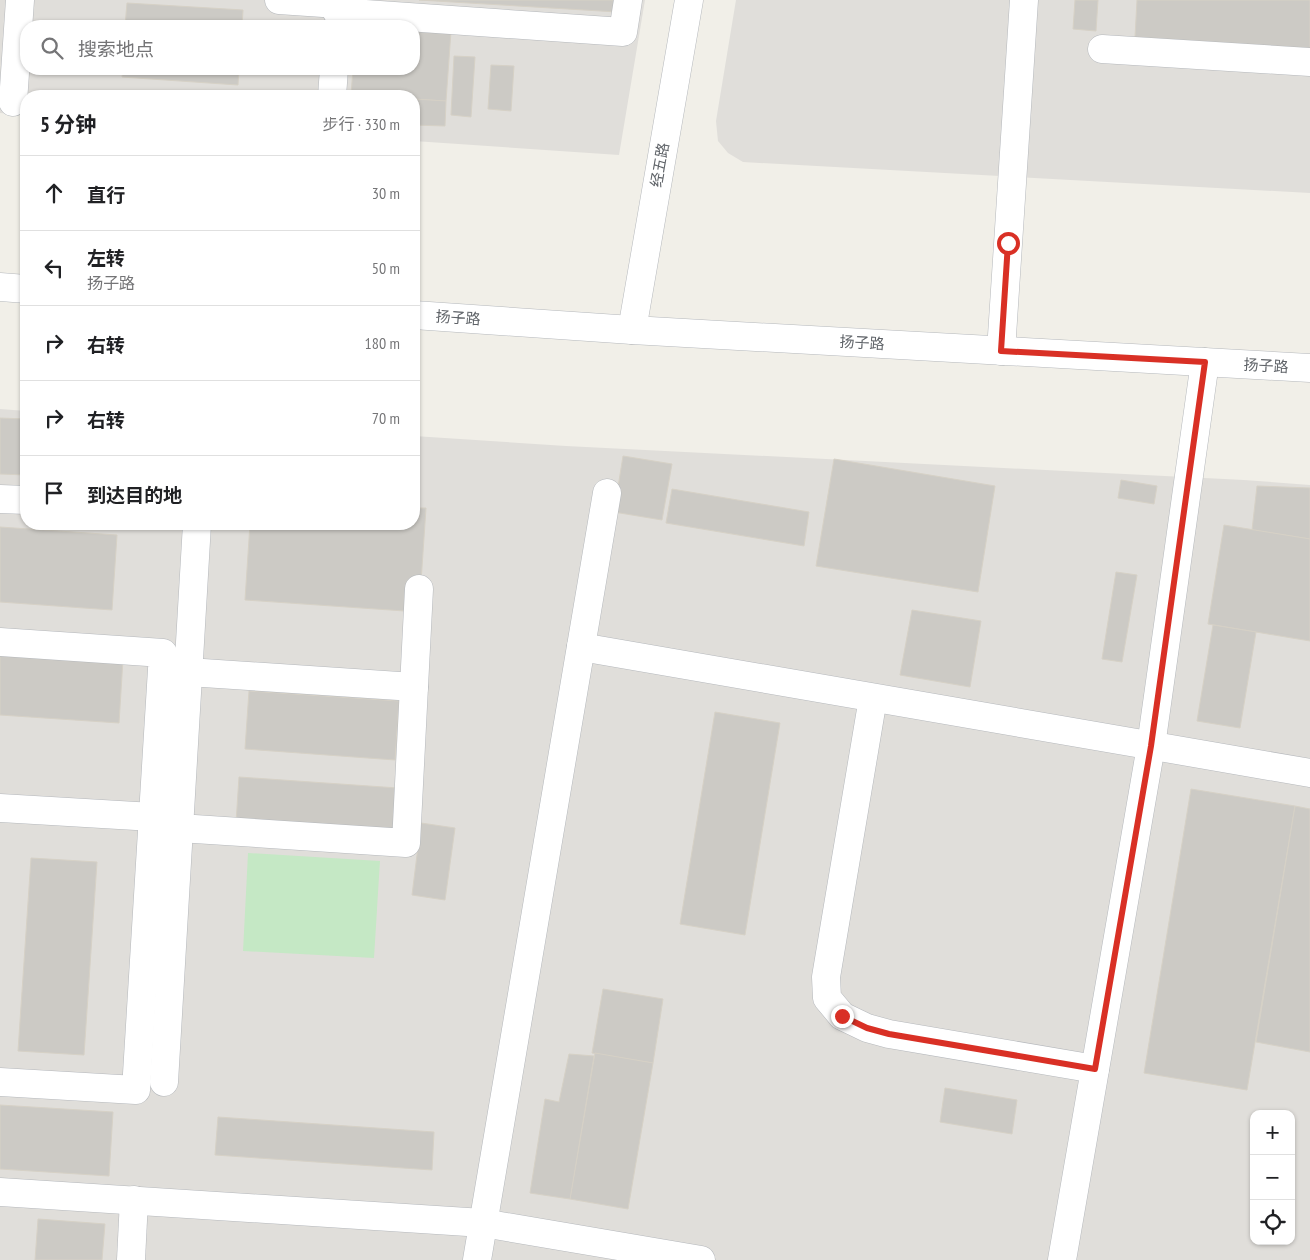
<!DOCTYPE html>
<html lang="zh">
<head>
<meta charset="utf-8">
<style>
  :root { --surface:#fff; --page:#f2f2f2; --text:#202124; --muted:#757577; --line:#e0e0e0 }
  body { margin:0; font-family:"PT Sans Narrow","Noto Sans SC",sans-serif; background:var(--page); color:var(--text) }
  .controls { position:absolute; right:15px; bottom:15px; display:grid; overflow:hidden; border-radius:10px; box-shadow:0 1px 4px #0004 }
  .controls button { width:45px; height:45px; display:grid; place-items:center; padding:0; border:0; border-bottom:1px solid var(--line); background:var(--surface); color:var(--text); font:25px sans-serif }
  .stop { position:absolute; width:15px; height:15px; margin:-11px; border:4px solid #d93025; border-radius:50%; background:#fff }
  .stop.end { background:#d93025; border-color:#fff; box-shadow:0 1px 5px #0008 }
  .list { margin:0; padding:0; list-style:none }
  h2 { display:flex; justify-content:space-between; align-items:center; height:65px; margin:0; padding:0 20px; font-size:21px }
  h2 small { font-size:16px; font-weight:400; color:var(--muted) }
  .list li { display:grid; grid-template-columns:32px 1fr auto; gap:15px; align-items:center; box-sizing:border-box; height:75px; padding:0 20px; border-top:1px solid var(--line) }
  .list b { display:block; font-size:19px; white-space:nowrap }
  .list p { margin:0; font-size:16px; white-space:nowrap; color:var(--muted) }
  .list em { font-size:16px; font-style:normal; color:var(--muted) }
  .icon { flex:none; width:28px; height:28px; fill:none; stroke:currentColor; stroke-width:2; stroke-linecap:round; stroke-linejoin:round }
  .map { position:relative; flex:none; width:1310px; height:1260px; overflow:hidden }
  .search { position:absolute; background:var(--surface); box-shadow:0 1px 4px #0004; left:20px; top:20px; width:400px; height:55px; display:flex; align-items:center; gap:12px; box-sizing:border-box; padding:0 18px; border-radius:20px; color:var(--muted); font-size:19px }
  .panel { position:absolute; background:var(--surface); box-shadow:0 1px 4px #0004; left:20px; top:90px; width:400px; height:440px; border-radius:20px }
  .map>svg:first-child { display:block }
  .industrial { fill:#e0deda; fill-rule:evenodd }
  .green { fill:#c5e8c5 }
  .building { fill:#cccac5; stroke:#d6d1c6 }
  .lines { fill:none; stroke-linecap:round; stroke-linejoin:round }
  .minor-casing { stroke:#b5b8bc; stroke-width:29 }
  .minor { stroke:#fff; stroke-width:28 }
  .route { stroke:#d93025; stroke-width:6 }
  .labels { text-anchor:middle; stroke-width:5; stroke-linejoin:round; paint-order:stroke }
  .street-label { font-size:15px; fill:#5f6368; stroke:#fff }
</style>
</head>
<body>
<div class="map">
<svg width="1310" height="1260" viewBox="0 0 1310 1260">
  <rect width="100%" height="100%" fill="#f1efe8"/>
  <!-- industrial -->
  <g class="industrial">
    <path d="M0,0H645L619,155L414,141V96H26V115L0,113ZM26,26H414V69H26Z"/>
    <polygon points="736,0 1310,0 1310,193 743,162 728,153 718,141 716,121"/>
    <path d="M0,409L26,411V524H414V436L566,446L1244,480L1310,485V1260H0ZM1254,1114H1291V1241H1254Z"/>
  </g>
  <!-- green -->
  <polygon class="green" points="248,853 380,861 374,958 243,951"/>
  <!-- building -->
  <g class="building">
    <polygon points="419,0 617,0 617,12"/>
    <polygon points="1075,0 1098,0 1096,31 1073,29"/>
    <polygon points="1137,0 1310,0 1310,48 1135,37"/>
    <polygon points="127,3 243,10 242,26 125,26"/>
    <polygon points="414,29 451,31 446,101 414,99 414,96 374,96 351,95 353,69 414,69"/>
    <polygon points="454,56 475,57 471,117 451,115"/>
    <polygon points="491,65 514,66 511,111 488,109"/>
    <polygon points="123,69 239,69 238,85 122,77"/>
    <polygon points="414,99 446,101 445,126 414,125"/>
    <polygon points="0,418 26,419 26,475 0,474"/>
    <polygon points="623,456 672,464 662,520 614,512"/>
    <polygon points="834,459 995,486 978,592 816,566"/>
    <polygon points="1121,480 1157,486 1154,504 1118,498"/>
    <polygon points="1257,486 1310,488 1310,539 1252,530"/>
    <polygon points="672,489 809,512 804,546 666,523"/>
    <polygon points="414,508 426,508 419,612 245,600 250,524 414,524"/>
    <polygon points="1224,525 1310,539 1310,641 1208,624"/>
    <polygon points="0,527 117,535 112,610 0,602"/>
    <polygon points="1116,572 1137,575 1122,662 1102,659"/>
    <polygon points="912,610 981,621 970,687 900,675"/>
    <polygon points="1213,625 1256,632 1240,728 1197,721"/>
    <polygon points="0,651 123,659 119,723 0,715"/>
    <polygon points="249,691 399,701 395,760 245,749"/>
    <polygon points="715,712 780,723 745,935 680,924"/>
    <polygon points="239,777 398,788 395,834 236,823"/>
    <polygon points="1191,789 1295,806 1247,1090 1144,1073"/>
    <polygon points="1295,806 1310,809 1310,1052 1256,1042"/>
    <polygon points="421,823 455,828 445,900 412,895"/>
    <polygon points="31,858 97,862 84,1055 18,1051"/>
    <polygon points="603,989 663,999 653,1063 592,1053"/>
    <polygon points="595,1053 653,1063 628,1209 570,1199"/>
    <polygon points="569,1054 594,1056 570,1199 530,1193 545,1099 559,1102"/>
    <polygon points="945,1088 1017,1100 1012,1134 940,1122"/>
    <polygon points="0,1105 113,1112 109,1176 0,1169"/>
    <polygon points="218,1117 434,1132 432,1170 215,1155"/>
    <polygon points="38,1219 105,1224 102,1260 35,1260"/>
  </g>
  <g class="lines">
    <defs>
      <g id="minor">
        <polyline points="279,0 338,4"/>
        <polyline points="337,12 623,32 628,0"/>
        <polyline points="1102,49 1310,62"/>
        <polyline points="332,96 334,69"/>
        <polyline points="13,102 20,0"/>
        <polyline points="0,287 26,289"/>
        <polyline points="414,315 632,330 1310,368"/>
        <polyline points="632,330 689,0"/>
        <polyline points="1001,351 1024,0"/>
        <polyline points="0,499 26,500"/>
        <polyline points="0,642 163,653 136,1090 0,1082"/>
        <polyline points="581,647 1310,773"/>
        <polyline points="188,672 414,687"/>
        <polyline points="873,698 826,977 827,998 842,1016 867,1028 889,1034 1095,1069"/>
        <polyline points="0,808 153,817"/>
        <polyline points="179,828 406,843 419,589"/>
        <polyline points="164,1082 197,524"/>
        <polyline points="0,1192 483,1223 701,1260"/>
        <polyline points="131,1260 134,1200"/>
        <polyline points="477,1260 607,493"/>
        <polyline points="1062,1260 1151,746 1205,362"/>
      </g>
    </defs>
    <!-- minor casing -->
    <use href="#minor" class="minor-casing"/>
    <!-- minor -->
    <use href="#minor" class="minor"/>
  </g>
  <g class="lines">
    <!-- route -->
    <polyline class="route" points="842,1016 867,1028 889,1034 1095,1069 1151,746 1205,362 1001,351 1008,243"/>
  </g>
  <g class="labels">
    <!-- street labels -->
    <g class="street-label">
      <text transform="translate(660 165) rotate(-80)" y="5">经五路</text>
      <text transform="translate(458 318) rotate(4)" y="5">扬子路</text>
      <text transform="translate(862 343) rotate(3)" y="5">扬子路</text>
      <text transform="translate(1266 366) rotate(3)" y="5">扬子路</text>
    </g>
  </g>
</svg>
<div class="controls">
<button>+</button>
<button>−</button>
<button><svg class="icon" aria-label="locate" viewBox="0 0 24 24"><circle cx="12" cy="12" r="6"/><path d="M12 2v4M12 18v4M2 12h4M18 12h4"/></svg></button>
</div>
<div class="stop" style="left:1008px;top:243px"></div>
<div class="stop end" style="left:842px;top:1016px"></div>
<div class="search"><svg class="icon" aria-label="search" viewBox="0 0 24 24"><circle cx="10" cy="10" r="6"/><path d="M15 15l6 6"/></svg>搜索地点</div>
<section class="panel">
<h2>5 分钟<small>步行 · 330 m</small></h2>
<ul class="list">
<li><svg class="icon" aria-label="ahead" viewBox="0 0 24 24"><path d="M12 20V5M6 11l6-6 6 6"/></svg><div><b>直行</b></div><em>30 m</em></li>
<li><svg class="icon" aria-label="left" viewBox="0 0 24 24"><path d="M17 20v-9H6M10 6l-5 5 5 5"/></svg><div><b>左转</b><p>扬子路</p></div><em>50 m</em></li>
<li><svg class="icon" aria-label="right" viewBox="0 0 24 24"><path d="M7 20v-9h11M14 6l5 5-5 5"/></svg><div><b>右转</b></div><em>180 m</em></li>
<li><svg class="icon" aria-label="right" viewBox="0 0 24 24"><path d="M7 20v-9h11M14 6l5 5-5 5"/></svg><div><b>右转</b></div><em>70 m</em></li>
<li><svg class="icon" aria-label="arrive" viewBox="0 0 24 24"><path d="M6 21V4h12l-3 4 3 4H6"/></svg><div><b>到达目的地</b></div></li>
</ul>
</section>
</div>
</body>
</html>
